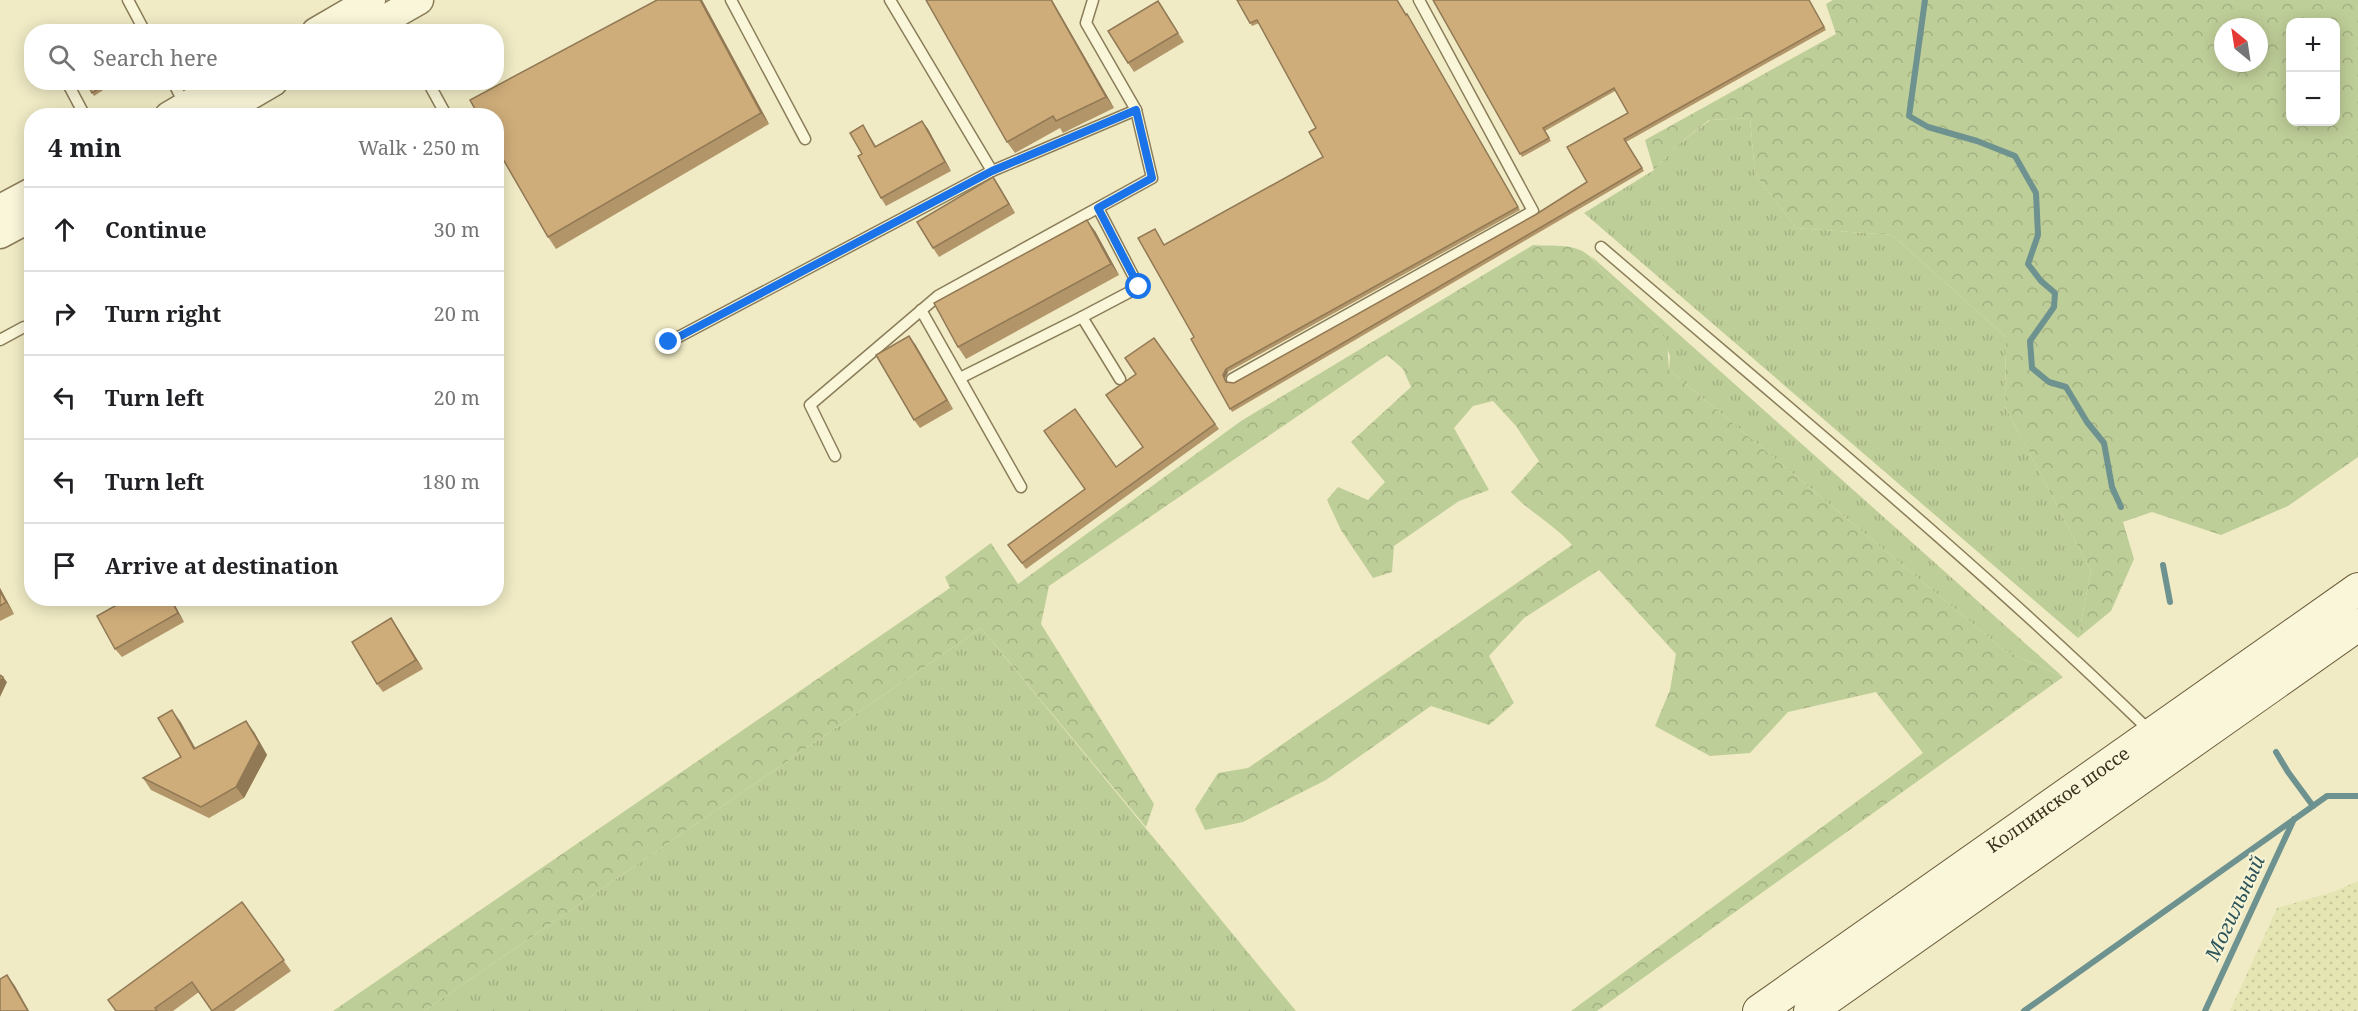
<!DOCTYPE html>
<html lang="en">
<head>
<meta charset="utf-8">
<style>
  :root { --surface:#fff; --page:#f2f2f2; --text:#202124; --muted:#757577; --line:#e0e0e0 }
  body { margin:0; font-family:"Noto Serif",serif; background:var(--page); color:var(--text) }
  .controls { position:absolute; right:18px; top:18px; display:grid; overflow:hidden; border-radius:12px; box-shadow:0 3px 15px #0003 }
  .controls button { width:54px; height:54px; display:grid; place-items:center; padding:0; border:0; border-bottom:2px solid var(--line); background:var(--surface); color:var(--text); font:30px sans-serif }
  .compass { position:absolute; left:2214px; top:18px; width:54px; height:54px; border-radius:50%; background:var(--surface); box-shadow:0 3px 15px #0003; rotate:330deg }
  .stop { position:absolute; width:18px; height:18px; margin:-14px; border:4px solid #1a73e8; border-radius:50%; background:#fff }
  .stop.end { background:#1a73e8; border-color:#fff; box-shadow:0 2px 6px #0008 }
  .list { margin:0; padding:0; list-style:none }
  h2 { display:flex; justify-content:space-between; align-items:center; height:78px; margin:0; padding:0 24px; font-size:26px }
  h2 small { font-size:20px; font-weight:400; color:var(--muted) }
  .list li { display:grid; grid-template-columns:39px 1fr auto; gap:18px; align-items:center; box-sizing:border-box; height:84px; padding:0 24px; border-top:2px solid var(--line) }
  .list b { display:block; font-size:22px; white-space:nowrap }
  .list em { font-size:20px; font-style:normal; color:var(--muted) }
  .icon { flex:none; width:33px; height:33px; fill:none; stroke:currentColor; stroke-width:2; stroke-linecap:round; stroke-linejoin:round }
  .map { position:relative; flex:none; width:2358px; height:1011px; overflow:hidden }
  .search { position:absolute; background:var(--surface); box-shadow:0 3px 15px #0003; left:24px; top:24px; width:480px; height:66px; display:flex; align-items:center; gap:15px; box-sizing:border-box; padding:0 21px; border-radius:24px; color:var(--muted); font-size:22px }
  .panel { position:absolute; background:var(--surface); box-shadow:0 3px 15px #0003; left:24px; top:108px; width:480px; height:498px; border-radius:24px }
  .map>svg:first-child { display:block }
  .farmland { fill:url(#farmland-dots) }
  .grass { fill:url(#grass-tufts) }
  .forest { fill:url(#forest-crowns); fill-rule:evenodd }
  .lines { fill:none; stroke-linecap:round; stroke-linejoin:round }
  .stream { stroke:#6d928f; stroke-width:6 }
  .service-casing { stroke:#8b7d5a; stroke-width:13 }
  .tertiary-casing { stroke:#8b7d5a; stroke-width:31 }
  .secondary-casing { stroke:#6d5e3d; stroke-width:34 }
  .service { stroke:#faf6d9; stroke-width:10 }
  .tertiary { stroke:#faf6d9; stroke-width:28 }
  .secondary { stroke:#faf6d9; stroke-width:32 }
  .wall { fill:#b29569 }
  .shaded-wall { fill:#917955 }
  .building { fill:#cfad7a; stroke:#917955; stroke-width:1.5 }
  .route { stroke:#1a73e8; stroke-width:8 }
  .labels { text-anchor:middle; stroke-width:4.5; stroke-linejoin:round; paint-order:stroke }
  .street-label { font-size:18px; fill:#3b321f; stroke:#f7f3d5 }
  .water-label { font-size:20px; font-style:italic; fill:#2e565b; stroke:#f7f3d5 }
</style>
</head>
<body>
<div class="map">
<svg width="2358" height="1011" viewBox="0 0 2358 1011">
  <defs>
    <pattern id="farmland-dots" width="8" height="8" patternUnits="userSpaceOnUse" patternTransform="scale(1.5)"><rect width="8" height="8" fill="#e4e5b2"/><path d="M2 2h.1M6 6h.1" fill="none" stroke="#c4c599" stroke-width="1.8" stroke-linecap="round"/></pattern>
    <pattern id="grass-tufts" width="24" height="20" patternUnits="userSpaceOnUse" patternTransform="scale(1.5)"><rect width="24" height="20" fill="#bece98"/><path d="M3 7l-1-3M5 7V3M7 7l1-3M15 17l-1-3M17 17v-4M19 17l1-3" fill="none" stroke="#a4b183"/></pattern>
    <pattern id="forest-crowns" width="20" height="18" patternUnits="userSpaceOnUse" patternTransform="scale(1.5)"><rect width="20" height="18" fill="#bece98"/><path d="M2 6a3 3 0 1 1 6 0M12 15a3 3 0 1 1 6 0" fill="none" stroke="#a4b183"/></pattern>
  </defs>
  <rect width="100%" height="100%" fill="#f0ebc5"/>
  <!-- farmland -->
  <polygon class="farmland" points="2358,881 2358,1011 2230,1011 2277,908 2333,892"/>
  <!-- grass -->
  <g class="grass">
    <polygon points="1750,118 1755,174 1796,228 1892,235 2006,337 2005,406 2091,571 2078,638 1584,213 1654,170 1676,146 1710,120"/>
    <polygon points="1591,256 2063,677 2004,650 1669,370 1670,356 1659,329 1598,266"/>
    <polygon points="981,628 1296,1011 424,1011"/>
  </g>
  <!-- forest -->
  <g class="forest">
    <path d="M1833,0H2358V457L2288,506L2221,535L2152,512L2123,522L2134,559L2111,611L2078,638L2091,571L2005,406L2006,337L1892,235L1796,228L1755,174L1750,118L1709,120L1676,146L1654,170L1645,140L1836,34L1826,4ZM2290,22H2336V122H2290ZM2223,27H2259V63H2223Z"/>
    <path d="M1533,245C1561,247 1581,241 1598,266L1659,329L1667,341L1669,370L2004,650L2063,677L1597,1011H1571L1923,753L1876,692L1788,712L1750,753L1710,756L1655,726L1670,690L1676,654L1599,570L1524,618L1489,656L1514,703L1489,725L1431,706L1326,780L1243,822L1205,830L1195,809L1218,773L1248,768L1572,545C1554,524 1530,513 1511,492L1539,461L1516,426L1493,401L1473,406L1454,428L1489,490L1459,501L1394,546L1392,572L1373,578L1341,530L1327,500L1338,487L1368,500L1385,482L1351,442L1411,387L1403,369L1387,355L1049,586L1041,624L1154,804L1146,827L981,628L424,1011H333L950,588L945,577L991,543L1018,584L1241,421Z"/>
  </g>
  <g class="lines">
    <!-- stream -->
    <g class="stream">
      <polyline points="1925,0 1909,116 1928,127 1977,141 2015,156 2036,193 2038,235 2028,264 2041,281 2055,293 2054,307 2030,341 2032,368 2049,382 2066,387 2087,422 2104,443 2112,487 2121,507"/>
      <polyline points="2163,565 2170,602"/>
      <polyline points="2276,752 2288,772 2313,806"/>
      <polyline points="2024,1011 2327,796 2358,796"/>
      <polyline points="2205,1011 2294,819"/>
    </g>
    <defs>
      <g id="service">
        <polyline points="128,0 145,32"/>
        <polyline points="731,0 805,139"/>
        <polyline points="890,0 992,171"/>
        <polyline points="173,82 185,105"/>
        <polyline points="428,82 445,113"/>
        <polyline points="68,84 85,116"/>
        <polyline points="1098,208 1139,287 1082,317 1120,379"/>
        <path d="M1601,247C1786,406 1975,561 2150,731"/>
        <polyline points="921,310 1021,487"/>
        <polyline points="0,340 24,327"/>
        <polyline points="669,342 992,171 1136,110 1086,23 1093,0"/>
        <polyline points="960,378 1082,317"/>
        <polyline points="1232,379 1533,211 1419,0"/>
        <polyline points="835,456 810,405 938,296 1152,178 1136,110"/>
      </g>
      <g id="tertiary">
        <polyline points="316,32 371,0"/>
        <polyline points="363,32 419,0"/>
        <polyline points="169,116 227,82"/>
        <polyline points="215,116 273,82"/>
        <polyline points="0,209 32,192"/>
        <polyline points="0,234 32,217"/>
      </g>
      <g id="secondary">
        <path id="s1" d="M1759,1011L2358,589"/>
        <polyline points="1810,1011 2358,625"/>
      </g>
    </defs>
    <!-- service casing -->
    <use href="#service" class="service-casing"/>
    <!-- tertiary casing -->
    <use href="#tertiary" class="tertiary-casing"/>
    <!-- secondary casing -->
    <use href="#secondary" class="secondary-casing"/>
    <!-- service -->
    <use href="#service" class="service"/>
    <!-- tertiary -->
    <use href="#tertiary" class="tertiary"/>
    <!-- secondary -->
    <use href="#secondary" class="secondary"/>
  </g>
  <!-- wall -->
  <g class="wall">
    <polygon points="657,0 702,0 769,124 556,249 548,237"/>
    <polygon points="1052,0 1114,108 1063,133 1060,128 1015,153 1007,142"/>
    <polygon points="1237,0 1406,15 1409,17 1520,210 1228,372 1225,378 1226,382 1234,383 1535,215 1587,182 1628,113 1615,91 1545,131 1551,141 1522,157 1433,0 1809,0 1826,30 1626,142 1644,171 1232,412 1194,337 1164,245 1323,157 1316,128 1259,23 1252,26"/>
    <polygon points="1158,1 1184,42 1134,72 1128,63"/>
    <polygon points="86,82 105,82 108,87 94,96"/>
    <polygon points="922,121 928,129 951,171 886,206 881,198 863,125 876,146"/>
    <polygon points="999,186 1015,213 939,257 933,248"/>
    <polygon points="1095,231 1119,275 966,359 958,347"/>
    <polygon points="1154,338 1219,429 1026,569 1008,545 1143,447 1136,374"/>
    <polygon points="915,344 953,409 920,428 914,420"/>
    <polygon points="0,588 14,614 0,621"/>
    <polygon points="129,598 171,598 184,622 122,657 115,649"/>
    <polygon points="397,627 423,669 383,692 377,684"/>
    <polygon points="180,721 195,748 254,732 267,755 244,798 209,818 151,790 143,778 181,757"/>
    <polygon points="242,902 291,971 234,1011 212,1011 199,992 173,1011 116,1011"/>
  </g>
  <!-- shaded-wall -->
  <g class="shaded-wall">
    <polygon points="700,0 702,0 769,124 761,113"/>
    <polygon points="1051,0 1052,0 1114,108 1106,97"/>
    <polygon points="922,121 928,129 951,171 945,162"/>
    <polygon points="993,177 999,186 1015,213 1009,204"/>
    <polygon points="1087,220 1095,231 1119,275 1111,264"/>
    <polygon points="909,336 915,344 953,409 947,400"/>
    <polygon points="1226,369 1228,372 1225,378 1228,385 1223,375"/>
    <polygon points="0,588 14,614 6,602 0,591"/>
    <polygon points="170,598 171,598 184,622 178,613"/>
    <polygon points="391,618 397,627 423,669 416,660"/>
    <polygon points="3,677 7,682 0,697 0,683"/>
    <polygon points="172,710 180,721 202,760 194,749"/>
    <polygon points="246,721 254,732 267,755 244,798 236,787"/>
    <polygon points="7,975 15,986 29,1011 28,1011"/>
  </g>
  <!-- building -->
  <g class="building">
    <polygon points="657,0 700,0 761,113 548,237 496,147 496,116 479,116 470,100"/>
    <polygon points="926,0 1051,0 1106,97 1056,121 1053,116 1007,142"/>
    <polygon points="1237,0 1397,0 1406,15 1407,14 1518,207 1226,369 1223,375 1226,382 1234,383 1535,215 1587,182 1567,147 1628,113 1614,88 1543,128 1549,138 1520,154 1433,0 1809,0 1824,27 1624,139 1642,168 1230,409 1191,339 1194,337 1138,238 1155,229 1164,245 1323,157 1309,132 1316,128 1257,20 1250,23"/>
    <polygon points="1158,1 1178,33 1128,63 1108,31"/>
    <polygon points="86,82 105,82 106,84 92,93"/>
    <polygon points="922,121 945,162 881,198 858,156 862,154 850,133 863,125 875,147"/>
    <polygon points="993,177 1009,204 933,248 917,222"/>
    <polygon points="1087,220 1111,264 958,347 934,303"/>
    <polygon points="909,336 947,400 914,420 876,355"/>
    <polygon points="1154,338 1215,424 1022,563 1008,545 1085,489 1044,431 1075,409 1116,467 1143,447 1106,395 1136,374 1125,358"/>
    <polygon points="0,591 6,602 0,606"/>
    <polygon points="129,598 170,598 178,613 115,649 97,616"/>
    <polygon points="391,618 416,660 377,684 352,642"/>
    <polygon points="0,675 3,677 0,683"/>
    <polygon points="172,710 194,749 246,721 259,743 236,787 201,807 143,778 181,757 158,718"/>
    <polygon points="242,902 284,960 212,1011 192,982 155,1008 157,1011 116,1011 108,1000"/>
    <polygon points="7,975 28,1011 0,1011 0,979"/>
  </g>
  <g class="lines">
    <!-- route -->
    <polyline class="route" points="669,342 992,171 1136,110 1152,178 1098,208 1139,287"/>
  </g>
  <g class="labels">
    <!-- street labels -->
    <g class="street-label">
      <text dy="6" stroke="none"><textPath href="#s1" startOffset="366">Колпинское шоссе</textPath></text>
    </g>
    <!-- water labels -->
    <g class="water-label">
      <text transform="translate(2235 908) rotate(-65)" y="7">Могильный</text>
    </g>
  </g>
</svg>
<div class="controls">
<button>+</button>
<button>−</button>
</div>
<svg class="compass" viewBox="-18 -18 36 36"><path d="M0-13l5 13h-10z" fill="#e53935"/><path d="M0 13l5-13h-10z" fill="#757577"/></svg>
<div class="stop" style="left:1139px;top:287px"></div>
<div class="stop end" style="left:669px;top:342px"></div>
<div class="search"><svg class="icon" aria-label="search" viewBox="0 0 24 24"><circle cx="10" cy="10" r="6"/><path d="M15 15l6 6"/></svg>Search here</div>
<section class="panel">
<h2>4 min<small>Walk · 250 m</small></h2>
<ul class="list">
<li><svg class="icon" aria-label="ahead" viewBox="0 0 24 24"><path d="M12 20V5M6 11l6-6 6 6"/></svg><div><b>Continue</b></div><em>30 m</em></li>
<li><svg class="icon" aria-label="right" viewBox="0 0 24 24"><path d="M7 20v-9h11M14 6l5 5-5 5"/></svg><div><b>Turn right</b></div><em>20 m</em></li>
<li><svg class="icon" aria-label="left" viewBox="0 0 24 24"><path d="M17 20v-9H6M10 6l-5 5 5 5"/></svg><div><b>Turn left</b></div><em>20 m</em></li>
<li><svg class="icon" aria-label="left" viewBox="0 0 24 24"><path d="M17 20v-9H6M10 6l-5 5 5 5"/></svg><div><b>Turn left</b></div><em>180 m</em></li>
<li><svg class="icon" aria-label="arrive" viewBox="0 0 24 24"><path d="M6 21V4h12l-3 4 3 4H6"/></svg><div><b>Arrive at destination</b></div></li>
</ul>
</section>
</div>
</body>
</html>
